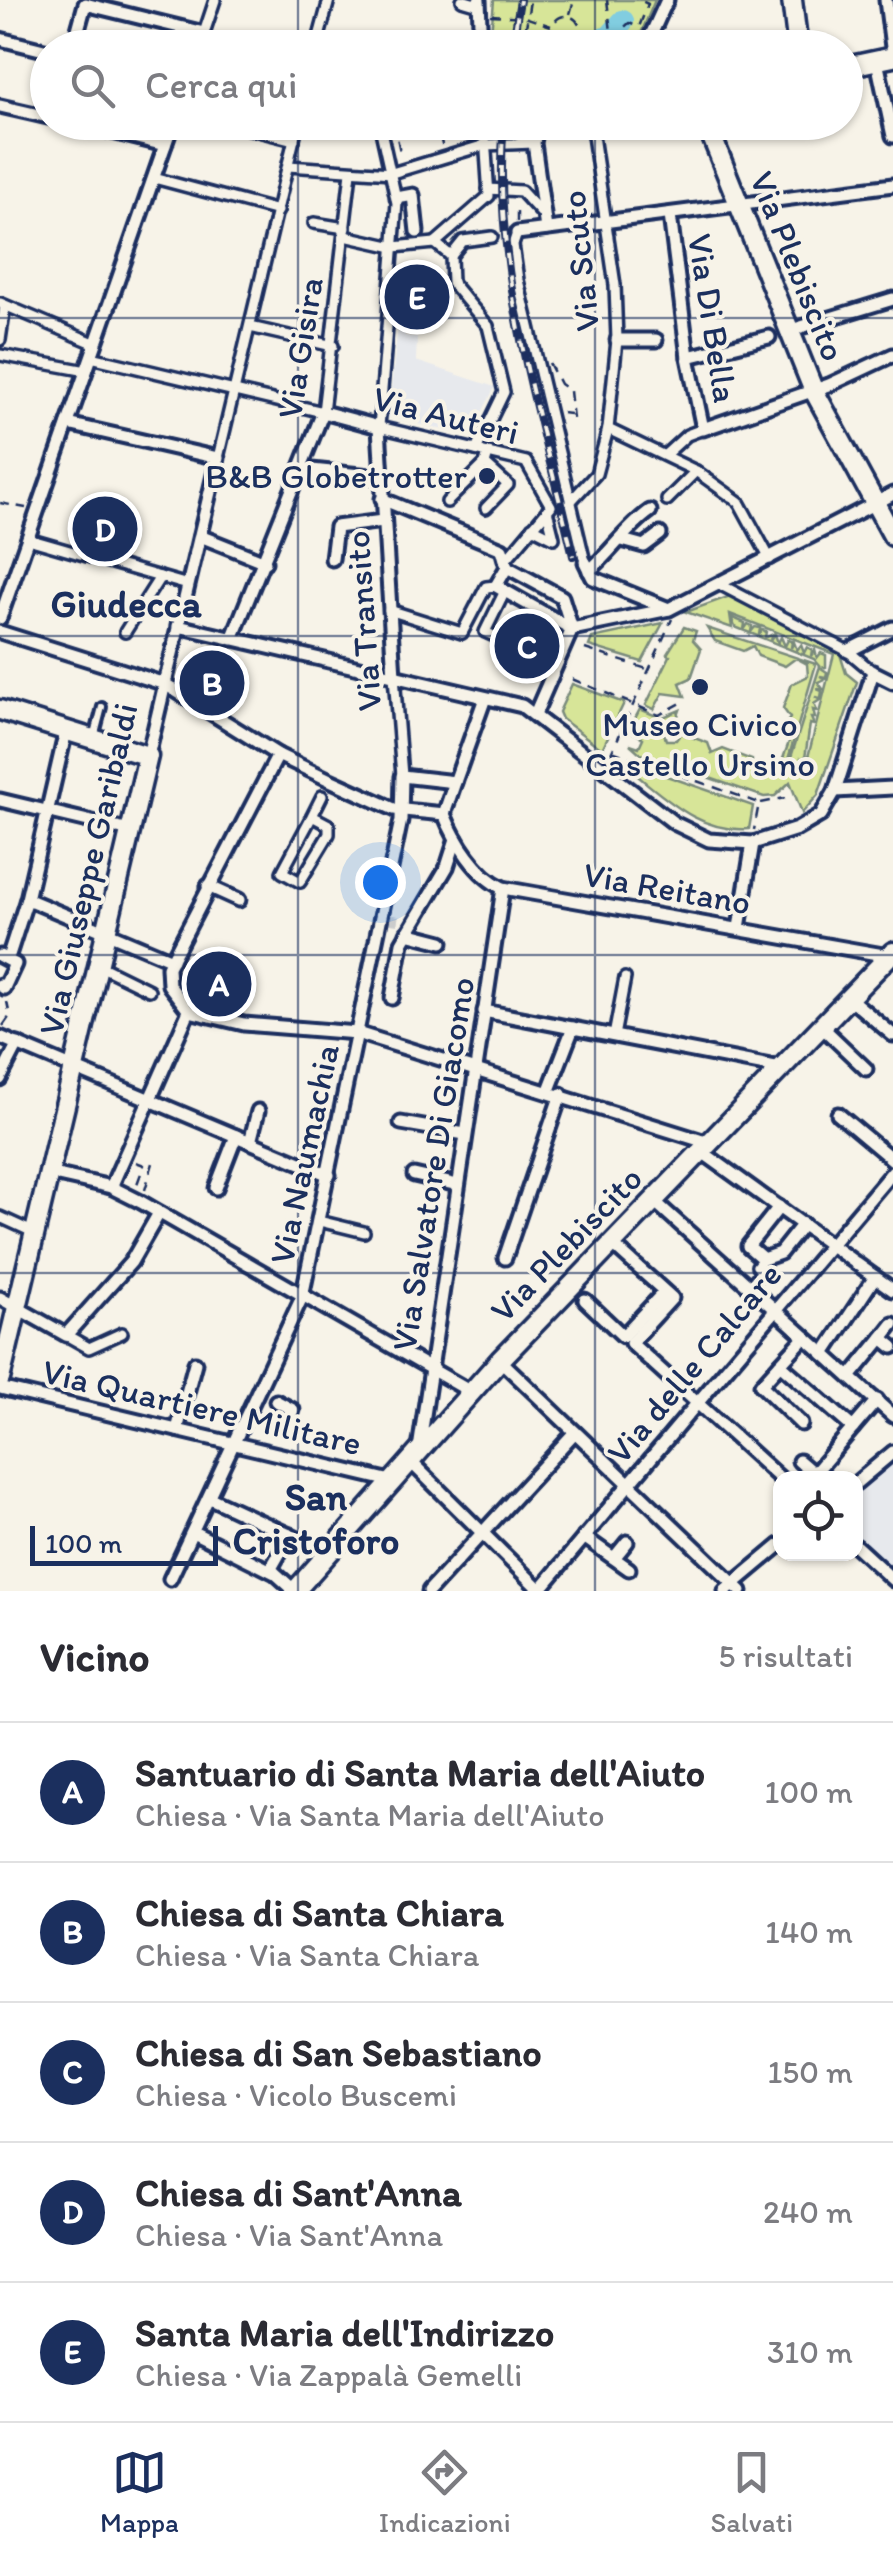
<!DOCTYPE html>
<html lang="it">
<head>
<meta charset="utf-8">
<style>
  :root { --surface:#fff; --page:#f2f2f3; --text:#2b2b33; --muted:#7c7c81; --line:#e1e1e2; --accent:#1b2f5e }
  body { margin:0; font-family:Itim,sans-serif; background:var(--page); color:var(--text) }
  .controls { position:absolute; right:30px; bottom:30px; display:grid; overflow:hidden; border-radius:20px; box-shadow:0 2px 8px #0004 }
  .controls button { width:90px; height:90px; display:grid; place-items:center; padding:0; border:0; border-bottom:2px solid var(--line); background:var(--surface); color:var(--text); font:50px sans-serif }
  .scale { position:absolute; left:30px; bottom:25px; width:188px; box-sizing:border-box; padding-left:10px; border:5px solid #1b2f5e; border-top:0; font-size:28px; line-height:35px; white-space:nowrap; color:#1b2f5e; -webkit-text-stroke:8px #f7f3e8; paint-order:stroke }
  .you { position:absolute; left:380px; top:882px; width:35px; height:35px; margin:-25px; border:8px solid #fff; border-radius:50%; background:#1a73e8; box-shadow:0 0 0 15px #1a73e833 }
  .badge { display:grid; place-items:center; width:65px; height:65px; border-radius:50%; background:var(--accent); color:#fff; font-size:32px; font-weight:700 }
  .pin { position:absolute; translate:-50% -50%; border:5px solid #fff; box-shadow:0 2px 10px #0006 }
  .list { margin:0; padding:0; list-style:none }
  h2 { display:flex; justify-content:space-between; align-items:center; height:130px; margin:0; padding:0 40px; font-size:42px }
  h2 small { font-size:32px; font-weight:400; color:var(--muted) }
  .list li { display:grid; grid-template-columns:65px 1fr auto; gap:30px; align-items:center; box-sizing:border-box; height:140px; padding:0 40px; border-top:2px solid var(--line) }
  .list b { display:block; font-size:38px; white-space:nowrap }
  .list p { margin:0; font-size:32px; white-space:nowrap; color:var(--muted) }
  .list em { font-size:32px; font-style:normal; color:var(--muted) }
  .icon { flex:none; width:55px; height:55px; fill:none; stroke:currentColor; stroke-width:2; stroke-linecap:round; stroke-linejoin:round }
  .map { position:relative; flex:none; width:893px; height:1591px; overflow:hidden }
  .search { position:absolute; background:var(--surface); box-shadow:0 2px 8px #0004; left:30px; right:30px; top:30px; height:110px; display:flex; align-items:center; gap:25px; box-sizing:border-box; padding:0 35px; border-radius:55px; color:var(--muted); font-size:38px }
  .sheet { height:830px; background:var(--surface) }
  nav { display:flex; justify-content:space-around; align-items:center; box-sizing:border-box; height:140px; border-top:2px solid var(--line); background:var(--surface); font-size:28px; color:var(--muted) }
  nav a { display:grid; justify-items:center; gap:5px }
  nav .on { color:var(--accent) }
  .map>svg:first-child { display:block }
  .built { fill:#e7e9ed }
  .green { fill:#d7e598; stroke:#798a7b; stroke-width:2.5 }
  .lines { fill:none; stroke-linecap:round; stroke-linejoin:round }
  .river { stroke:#81cde0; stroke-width:22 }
  .pedestrian-tunnel { stroke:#cbcccc; stroke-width:9; stroke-dasharray:9 4.5; stroke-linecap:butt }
  .service-casing { stroke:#1b2f5e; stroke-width:14 }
  .pedestrian-casing { stroke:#1b2f5e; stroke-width:16 }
  .minor-casing { stroke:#1b2f5e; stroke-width:19 }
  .secondary-casing { stroke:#1b2f5e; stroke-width:25 }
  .path { stroke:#1b2f5e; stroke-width:2.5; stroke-dasharray:10 8; stroke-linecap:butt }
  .service { stroke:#f7f3e8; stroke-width:6 }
  .pedestrian { stroke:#f7f3e8; stroke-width:9 }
  .minor { stroke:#f7f3e8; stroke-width:11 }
  .secondary { stroke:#f7f3e8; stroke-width:18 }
  .rail-casing { stroke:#1b2f5e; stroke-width:8 }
  .rail { stroke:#f7f3e8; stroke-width:4; stroke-dasharray:11; stroke-linecap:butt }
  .path-bridge { stroke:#1b2f5e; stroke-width:2.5; stroke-dasharray:10 8; stroke-linecap:butt }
  .grid { fill:none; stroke:#1b2f5e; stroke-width:2.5; stroke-opacity:0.55 }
  .poi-dot { fill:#1b2f5e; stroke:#f7f3e8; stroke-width:4 }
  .labels { text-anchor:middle; stroke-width:8; stroke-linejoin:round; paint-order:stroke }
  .street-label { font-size:35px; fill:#1b2f5e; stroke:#f7f3e8 }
  .poi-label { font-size:35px; fill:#1b2f5e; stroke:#f7f3e8; text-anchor:end }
  .neighbourhood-label { font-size:38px; font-weight:bold; fill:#1b2f5e; stroke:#f7f3e8 }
</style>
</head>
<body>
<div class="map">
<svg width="893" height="1591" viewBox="0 0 893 1591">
  <rect width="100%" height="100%" fill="#f7f3e8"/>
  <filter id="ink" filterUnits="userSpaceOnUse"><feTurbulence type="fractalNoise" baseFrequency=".01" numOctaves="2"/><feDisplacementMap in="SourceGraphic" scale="20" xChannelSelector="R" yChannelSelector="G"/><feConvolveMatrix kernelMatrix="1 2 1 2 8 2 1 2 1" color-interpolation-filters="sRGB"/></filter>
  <g filter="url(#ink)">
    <!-- built -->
    <g class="built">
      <polygon points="398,326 406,327 405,336 417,337 416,361 495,387 470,436 388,417"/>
      <polygon points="893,1459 893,1569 856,1535 856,1490"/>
    </g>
    <!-- green -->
    <g class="green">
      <polygon points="494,0 655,0 635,48 490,46"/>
      <polygon points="733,595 839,651 846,673 857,682 818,795 802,813 790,782 775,796 764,797 641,754 630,744 639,747 643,738 629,730 640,709 661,718 680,710 676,721 662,726 666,740 676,740 681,733 708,743 712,754 723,749 752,760 752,769 760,776 770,773 774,765 780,767 793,731 784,727 790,718 783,708 792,684 808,676 807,664 796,658 785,666 758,656 753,646 743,651 715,641 707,628 816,664 786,766 781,768 786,773 820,666 814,659 735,627 731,617 745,623 744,630 748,624 752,626 751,632 755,627 760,628 759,635 762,630 766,631 765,638 773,634 771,640 775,634 778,643 781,637 785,646 788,640 792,641 791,648 794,642 797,650 801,645 804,653 807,647 812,650 811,656 815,650 817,658 821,653 826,655 826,667 821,668 827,672 826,677 820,676 825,679 818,682 823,689 817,689 822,691 821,698 815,697 820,700 814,704 817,711 813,710 815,718 811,718 814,725 810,724 805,758 801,758 804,773 834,654 730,614 732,628 686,612"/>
      <polygon points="663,623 642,662 589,646 592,638"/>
      <polygon points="684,627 696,631 693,640 701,649 691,678 680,683 685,696 663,693 654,709 646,705 670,656 667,654"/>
      <polygon points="572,684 624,703 602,749 562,719 559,712"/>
      <path d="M635,765L753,806L749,829C701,833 669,801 634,773Z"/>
    </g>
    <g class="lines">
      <!-- river -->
      <polyline class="river" points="567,48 609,37 623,21"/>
      <!-- pedestrian-tunnel -->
      <polyline class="pedestrian-tunnel" points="389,919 401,921"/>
      <defs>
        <polyline id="service" points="94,738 102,707"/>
        <g id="pedestrian">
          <polyline points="462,0 479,5"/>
          <polyline points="204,33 215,0"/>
          <polyline points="316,48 329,0"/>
          <polyline points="222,122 294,140"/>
          <polyline points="379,122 397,203 379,427 526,462 551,506 508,557"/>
          <polyline points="288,166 392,173 485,145 534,143"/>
          <polyline points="154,178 278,211"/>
          <polyline points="488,189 521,191 544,216"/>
          <polyline points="314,223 345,228"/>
          <polyline points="517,233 513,245 518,280 585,562"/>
          <polyline points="345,236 394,247 435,243"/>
          <polyline points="435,243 451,256 452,283 488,326 504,392 476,450"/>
          <polyline points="435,243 489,196 484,122"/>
          <polyline points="451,256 463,241 492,237"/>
          <polyline points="0,303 96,344"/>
          <polyline points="250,327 333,346"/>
          <polyline points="0,340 5,306"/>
          <polyline points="0,355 87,371"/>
          <polyline points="91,357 323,412 351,172"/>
          <polyline points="608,429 696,471 739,502 770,559"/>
          <polyline points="665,455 687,435 703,429"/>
          <polyline points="218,458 298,122"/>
          <polyline points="485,464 508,485 486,508"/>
          <polyline points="667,500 696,471"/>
          <polyline points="447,502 485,464 488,453"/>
          <polyline points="570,502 596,474 608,429 617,340 615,285 591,122"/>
          <polyline points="532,527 554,538 547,510"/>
          <polyline points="28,539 188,585"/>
          <polyline points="721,585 848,651 873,672"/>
          <polyline points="505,591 485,632 510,643"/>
          <polyline points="389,610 462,633 486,587 496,586"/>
          <polyline points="125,632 160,577"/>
          <polyline points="394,676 402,776"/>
          <polyline points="312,816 282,872 300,882 329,834 329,825 312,816 322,796"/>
          <polyline points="98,965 149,990"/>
          <polyline points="614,1036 625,978"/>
          <polyline points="0,1217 35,1233"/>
          <polyline points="319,1221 364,1232"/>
          <polyline points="749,1287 762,1271 757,1266 763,1259"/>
          <polyline points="66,1335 89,1348 122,1333"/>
        </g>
        <g id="minor">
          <polyline points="479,0 481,48"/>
          <polyline points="886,0 893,55"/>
          <polyline points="0,39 48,51"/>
          <polyline points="73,48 85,4 204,33 199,48"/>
          <polyline points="645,48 667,0"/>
          <polyline points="877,61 893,136"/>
          <polyline points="0,106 48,117"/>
          <polyline points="72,122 165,145"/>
          <polyline points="538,122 534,143 546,229"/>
          <polyline points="397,198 413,195 417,232"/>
          <polyline points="670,215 688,357 703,429 829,385 893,355"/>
          <polyline points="517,233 893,185"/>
          <polyline points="788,331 893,299"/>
          <polyline points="617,340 656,340"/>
          <polyline points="688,357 769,337"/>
          <polyline points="68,424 218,458 148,756"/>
          <polyline points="302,469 380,477"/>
          <polyline points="382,499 502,549 507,567 496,586 572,629"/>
          <polyline points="200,536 265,562"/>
          <polyline points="622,540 644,546 660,534"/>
          <polyline points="332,559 336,527 383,521"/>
          <polyline points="585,562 593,578 669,609"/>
          <polyline points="507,567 562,597 572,629 535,714"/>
          <path d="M589,571C612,551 626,528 650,511"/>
          <polyline points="0,618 173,122"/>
          <polyline points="178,626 522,706 674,823 709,840 753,843 797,829 821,815 835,791 873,672 893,682"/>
          <polyline points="572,629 669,609 893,494"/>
          <polyline points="0,632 165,684 278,755 330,780 394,809 444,814"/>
          <polyline points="232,639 323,412 379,427 394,676"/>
          <polyline points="848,651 893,628"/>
          <path d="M455,782L444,814C455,841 476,876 503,888L889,956"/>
          <polyline points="835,791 893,788"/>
          <polyline points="0,800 130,831"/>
          <polyline points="208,886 239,900"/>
          <polyline points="27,899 172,960"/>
          <polyline points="739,928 753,843"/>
          <polyline points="407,933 442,942"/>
          <polyline points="0,956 15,964 4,988 0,985"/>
          <polyline points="8,958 27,899 66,731"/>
          <polyline points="392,998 402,943 447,867 456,839"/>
          <polyline points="849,998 893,1035"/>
          <polyline points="189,1011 244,1024 357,1033 709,1143"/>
          <polyline points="189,1011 169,985 168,967 278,755"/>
          <polyline points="484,1011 781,1068"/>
          <polyline points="822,1027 866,1069"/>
          <polyline points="0,1037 329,1175"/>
          <polyline points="0,1079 18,1044"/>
          <polyline points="549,1090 573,1028"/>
          <polyline points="838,1114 893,1160"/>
          <polyline points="401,1123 465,1134"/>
          <polyline points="250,1142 258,1111"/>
          <polyline points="701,1151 893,1290"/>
          <polyline points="49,1173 111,1187 141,1202 471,1392"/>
          <polyline points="414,1175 458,1185"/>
          <polyline points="111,1187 189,1011"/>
          <polyline points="216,1188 236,1136"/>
          <polyline points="653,1200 893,1416"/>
          <polyline points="779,1207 748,1246 763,1259 780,1253 803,1224"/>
          <polyline points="611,1243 672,1298 631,1343 781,1479"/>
          <polyline points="505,1258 561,1094"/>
          <polyline points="0,1298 66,1335 131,1262 159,1213"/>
          <polyline points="585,1300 623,1336 664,1292"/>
          <polyline points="805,1337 780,1364 853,1428 877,1400"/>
          <polyline points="882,1338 893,1324"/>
          <polyline points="824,1354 875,1277"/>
          <polyline points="500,1360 741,1591"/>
          <polyline points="780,1364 761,1385 801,1424"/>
          <polyline points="850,1377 882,1338 893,1347"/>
          <polyline points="0,1388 391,1481"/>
          <polyline points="276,1401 293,1410 287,1422"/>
          <polyline points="177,1430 195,1363"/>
          <polyline points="419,1449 503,888"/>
          <polyline points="409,1460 541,1591"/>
          <polyline points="799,1461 814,1474 853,1428"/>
          <polyline points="856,1483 893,1452"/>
          <polyline points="210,1498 328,1553"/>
          <polyline points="195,1533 275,1573 295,1591"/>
          <polyline points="584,1537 629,1569"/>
          <polyline points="856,1546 893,1580"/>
          <polyline points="614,1558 627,1542"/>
          <polyline points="270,1570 290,1535"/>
          <polyline points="170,1579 302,1297 401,820 402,776 455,782 485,698"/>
          <polyline points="429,1591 575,1432"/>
          <polyline points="539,1591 893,1171"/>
          <polyline points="725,1591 780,1545"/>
        </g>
        <g id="secondary">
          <polyline points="792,0 798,48"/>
          <polyline points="846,67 893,57"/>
          <polyline points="706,122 813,389 893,536"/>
          <polyline points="0,710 148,756 0,1379"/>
          <polyline points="295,1591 500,1360 893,952"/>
        </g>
      </defs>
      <!-- service casing -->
      <use href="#service" class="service-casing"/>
      <!-- pedestrian casing -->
      <use href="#pedestrian" class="pedestrian-casing"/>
      <!-- minor casing -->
      <use href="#minor" class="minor-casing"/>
      <!-- secondary casing -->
      <use href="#secondary" class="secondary-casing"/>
      <!-- path -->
      <g class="path">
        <polyline points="607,0 612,39 608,48"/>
        <polyline points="570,14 574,0"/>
        <polyline points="490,15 525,17 551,26"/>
        <circle cx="566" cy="30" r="14"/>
        <polyline points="612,39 629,23 639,27 648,4 639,0"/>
        <polyline points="523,48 530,0"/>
        <polyline points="394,122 401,157"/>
        <polyline points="437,122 442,145"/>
        <polyline points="547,131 578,127"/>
        <polyline points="517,222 517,205"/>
        <polyline points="549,363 560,384 570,391 573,419"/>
        <polyline points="562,413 570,414"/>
        <polyline points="0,503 26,508"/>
        <polyline points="585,649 650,670"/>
        <polyline points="572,679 659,715 683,702"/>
        <polyline points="612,751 759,803 754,830"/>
        <polyline points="610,756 672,619"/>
        <polyline points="761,803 785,798"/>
        <polyline points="3,1026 10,1016 7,1002"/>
        <polyline points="136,1162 144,1165 136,1187"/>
        <polyline points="145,1190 153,1163"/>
      </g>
      <!-- service -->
      <use href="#service" class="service"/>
      <!-- pedestrian -->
      <use href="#pedestrian" class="pedestrian"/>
      <!-- minor -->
      <use href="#minor" class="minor"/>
      <!-- secondary -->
      <use href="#secondary" class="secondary"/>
      <defs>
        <g id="rail">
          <polyline points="512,48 520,0"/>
          <path d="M504,122C491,269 540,415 573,556"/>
        </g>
      </defs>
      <!-- rail casing -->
      <use href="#rail" class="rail-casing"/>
      <!-- rail -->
      <use href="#rail" class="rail"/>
      <!-- path-bridge -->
      <polyline class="path-bridge" points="556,506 567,503"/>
    </g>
  </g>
  <!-- grid -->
  <path class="grid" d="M298,0V48M595,0V48M298,122V1591M595,122V1591M0,318H893M0,636H893M0,955H893M0,1273H893"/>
  <!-- markers -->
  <g class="poi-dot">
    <circle cx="487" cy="476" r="10"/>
    <circle cx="700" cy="687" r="10"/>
  </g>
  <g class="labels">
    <!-- street labels -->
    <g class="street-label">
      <text transform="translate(580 261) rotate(-96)" y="12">Via Scuto</text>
      <text transform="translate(798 266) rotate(68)" y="12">Via Plebiscito</text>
      <text transform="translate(713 318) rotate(81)" y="12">Via Di Bella</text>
      <text transform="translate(300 348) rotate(-81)" y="12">Via Gisira</text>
      <text transform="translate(446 415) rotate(14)" y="12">Via Auteri</text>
      <text transform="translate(363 621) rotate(-94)" y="12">Via Transito</text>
      <text transform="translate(88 869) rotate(-77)" y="12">Via Giuseppe Garibaldi</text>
      <text transform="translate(667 888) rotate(10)" y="12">Via Reitano</text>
      <text transform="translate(304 1154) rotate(-78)" y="12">Via Naumachia</text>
      <text transform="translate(433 1164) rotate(-81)" y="12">Via Salvatore Di Giacomo</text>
      <text transform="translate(566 1244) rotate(-46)" y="12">Via Plebiscito</text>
      <text transform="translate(694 1363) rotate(-50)" y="12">Via delle Calcare</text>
      <text transform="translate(202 1407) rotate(13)" y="12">Via Quartiere Militare</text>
    </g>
    <!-- poi labels -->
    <g class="poi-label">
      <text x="467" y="488">B&amp;B Globetrotter</text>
      <text x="700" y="736" text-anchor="middle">Museo Civico<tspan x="700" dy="40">Castello Ursino</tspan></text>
    </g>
    <!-- neighbourhood labels -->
    <g class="neighbourhood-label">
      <text x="126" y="617">Giudecca</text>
      <text x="316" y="1510">San<tspan x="316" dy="44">Cristoforo</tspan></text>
    </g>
  </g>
</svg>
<div class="controls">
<button><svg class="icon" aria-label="locate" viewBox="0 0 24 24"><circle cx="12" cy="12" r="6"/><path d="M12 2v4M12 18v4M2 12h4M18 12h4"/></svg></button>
</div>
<div class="scale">100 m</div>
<div class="you"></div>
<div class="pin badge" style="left:219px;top:984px">A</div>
<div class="pin badge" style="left:212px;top:683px">B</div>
<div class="pin badge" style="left:527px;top:646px">C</div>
<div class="pin badge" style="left:105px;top:529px">D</div>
<div class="pin badge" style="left:417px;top:297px">E</div>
<div class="search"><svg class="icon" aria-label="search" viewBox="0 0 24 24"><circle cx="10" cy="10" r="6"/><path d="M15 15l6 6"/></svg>Cerca qui</div>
</div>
<section class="sheet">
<h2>Vicino<small>5 risultati</small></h2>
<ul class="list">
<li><span class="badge">A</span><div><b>Santuario di Santa Maria dell'Aiuto</b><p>Chiesa · Via Santa Maria dell'Aiuto</p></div><em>100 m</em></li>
<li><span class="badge">B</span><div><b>Chiesa di Santa Chiara</b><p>Chiesa · Via Santa Chiara</p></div><em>140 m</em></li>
<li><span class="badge">C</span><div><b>Chiesa di San Sebastiano</b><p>Chiesa · Vicolo Buscemi</p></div><em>150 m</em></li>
<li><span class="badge">D</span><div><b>Chiesa di Sant'Anna</b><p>Chiesa · Via Sant'Anna</p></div><em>240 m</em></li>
<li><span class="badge">E</span><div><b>Santa Maria dell'Indirizzo</b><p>Chiesa · Via Zappalà Gemelli</p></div><em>310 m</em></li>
</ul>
</section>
<nav>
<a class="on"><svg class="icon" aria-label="map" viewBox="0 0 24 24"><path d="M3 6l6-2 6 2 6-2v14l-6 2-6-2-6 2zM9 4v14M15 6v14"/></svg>Mappa</a>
<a><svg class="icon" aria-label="directions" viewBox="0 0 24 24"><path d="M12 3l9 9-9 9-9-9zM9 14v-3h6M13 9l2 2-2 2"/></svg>Indicazioni</a>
<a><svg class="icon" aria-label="saved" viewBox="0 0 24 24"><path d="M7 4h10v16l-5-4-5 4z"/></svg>Salvati</a>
</nav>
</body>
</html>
